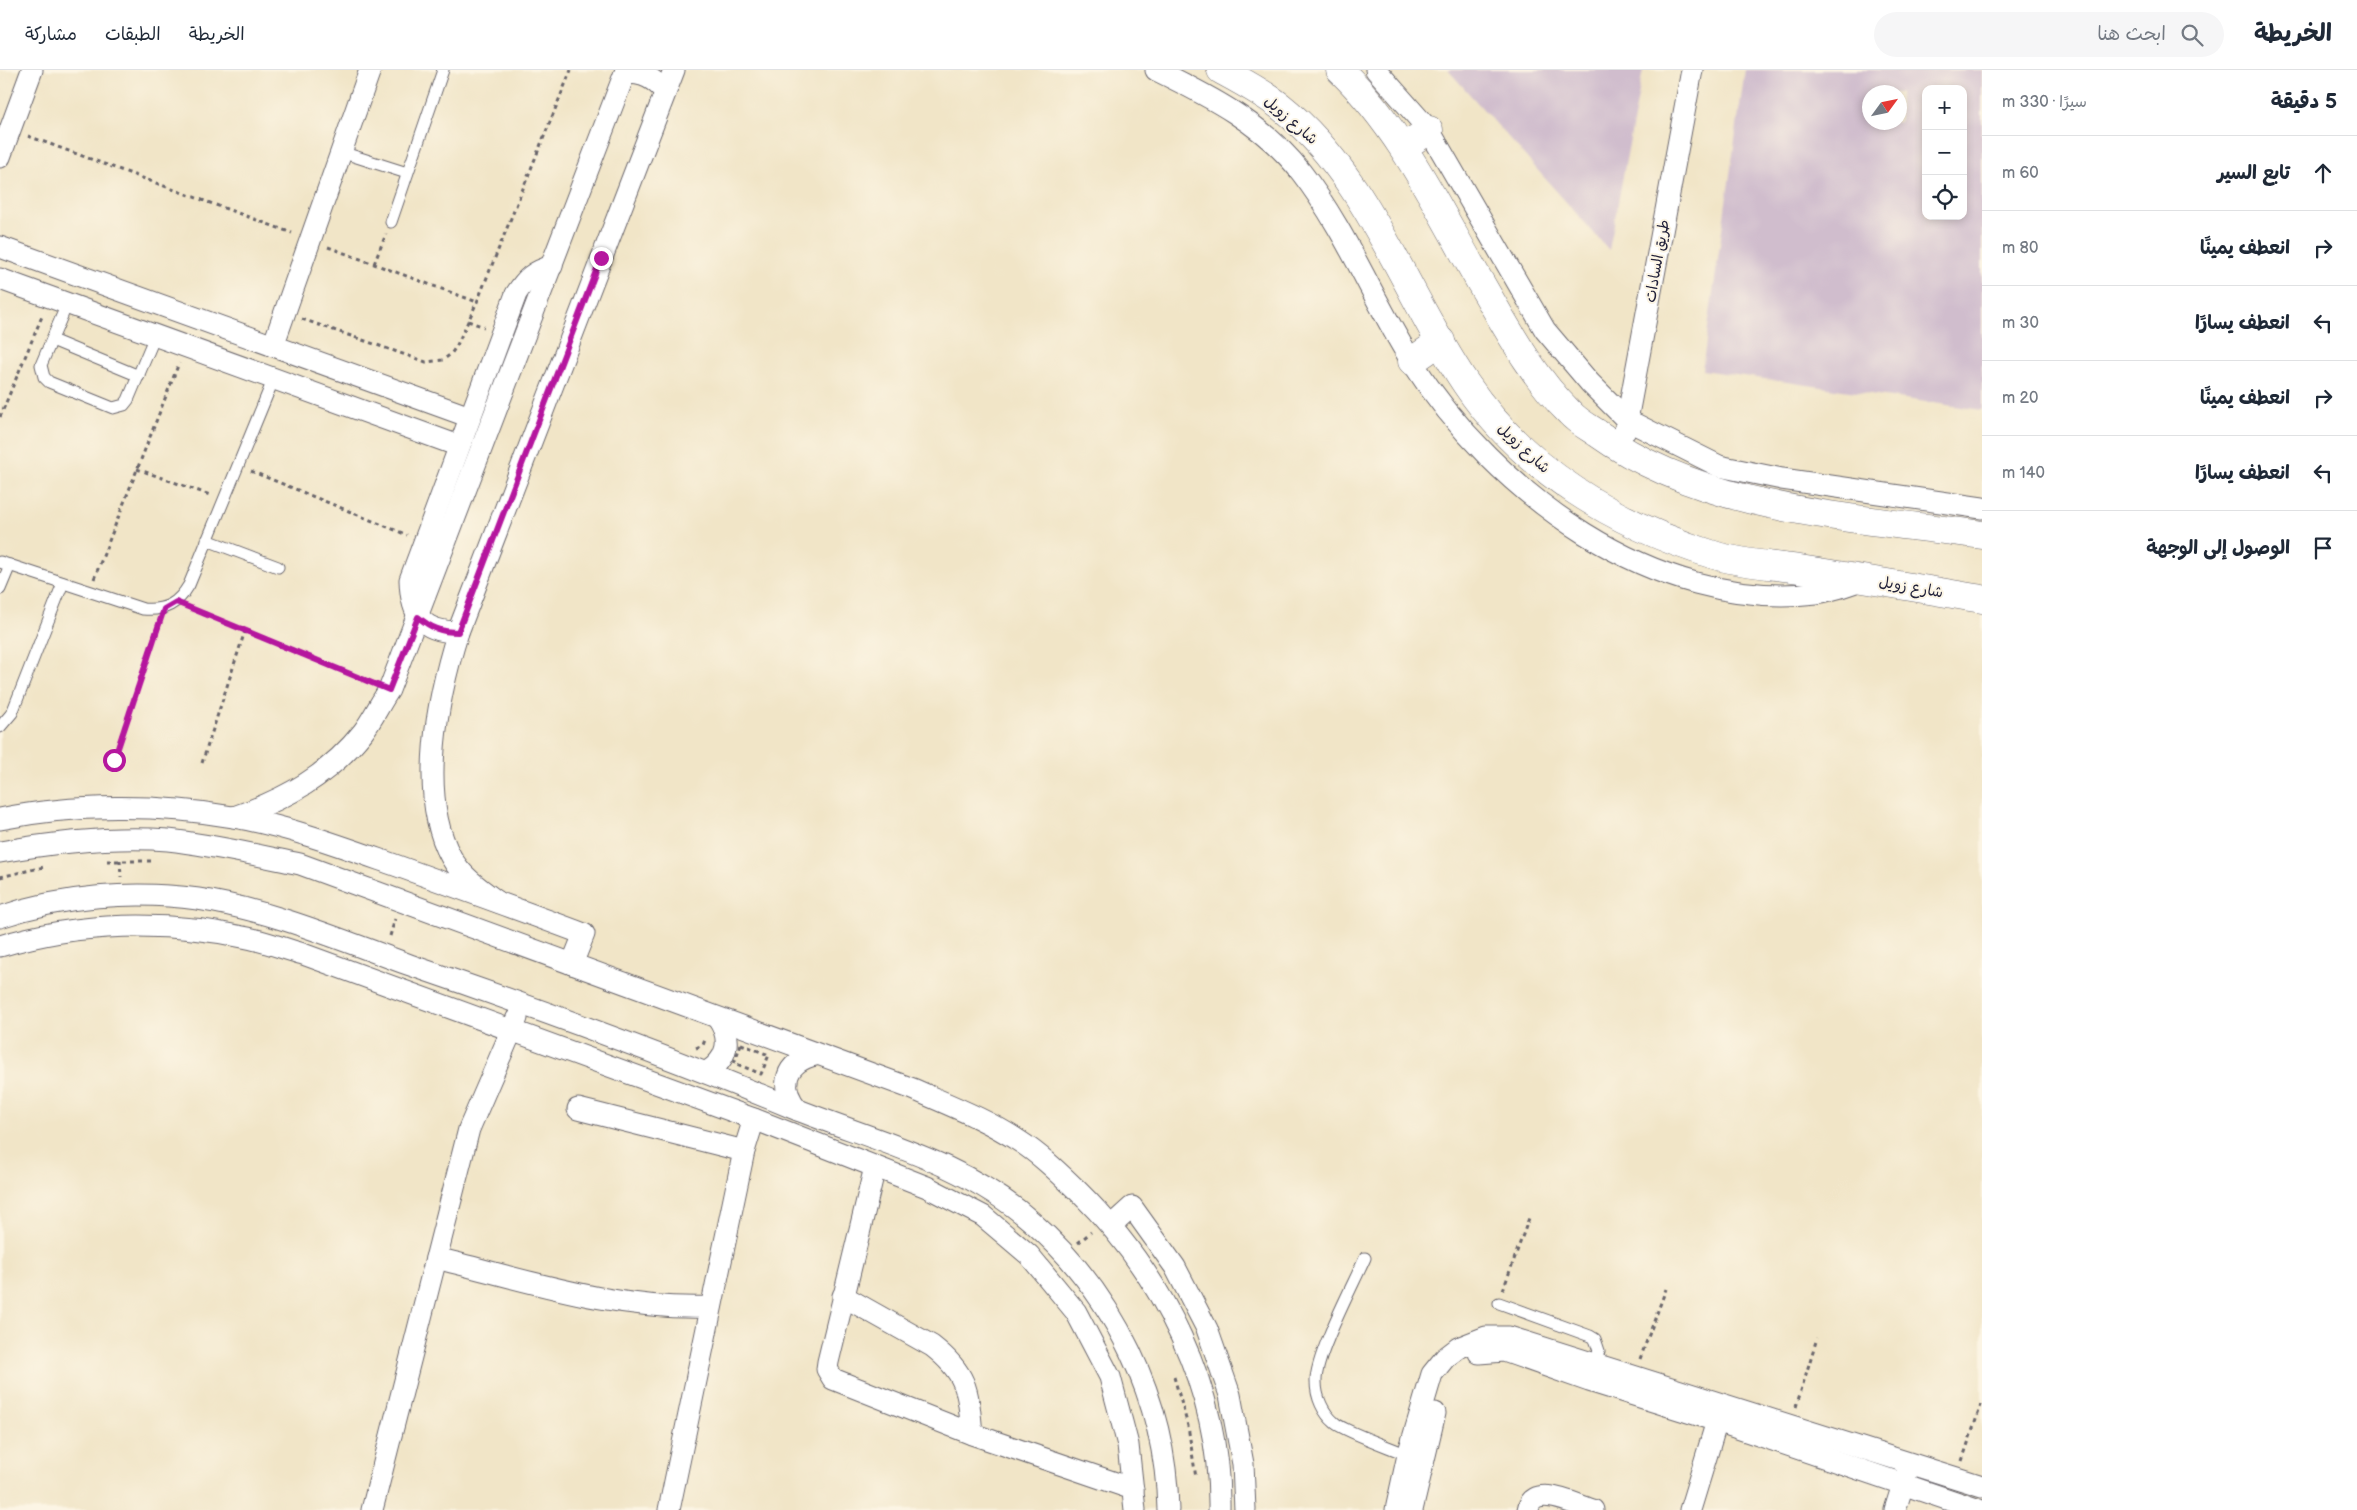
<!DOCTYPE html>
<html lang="ar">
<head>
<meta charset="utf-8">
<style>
  :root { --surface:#fff; --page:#f6f6f7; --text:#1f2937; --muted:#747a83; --line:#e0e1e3 }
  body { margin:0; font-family:"Balsamiq Sans","Playpen Sans Arabic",sans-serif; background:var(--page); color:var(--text); direction:rtl }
  .controls { position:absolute; right:15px; top:15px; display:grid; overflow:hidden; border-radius:10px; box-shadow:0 2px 8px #0003 }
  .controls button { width:45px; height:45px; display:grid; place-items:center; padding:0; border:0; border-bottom:1px solid var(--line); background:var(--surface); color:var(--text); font:25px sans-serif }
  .compass { position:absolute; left:1862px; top:15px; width:45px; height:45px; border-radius:50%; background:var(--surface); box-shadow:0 2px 8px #0003; rotate:57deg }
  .stop { position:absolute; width:15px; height:15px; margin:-11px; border:4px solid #b5179e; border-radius:50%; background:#fff }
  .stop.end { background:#b5179e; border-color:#fff; box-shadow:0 1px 5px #0008 }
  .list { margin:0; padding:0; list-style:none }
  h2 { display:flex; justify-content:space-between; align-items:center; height:65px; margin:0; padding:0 20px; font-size:21px }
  h2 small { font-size:16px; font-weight:400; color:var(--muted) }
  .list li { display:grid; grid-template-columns:32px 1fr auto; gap:15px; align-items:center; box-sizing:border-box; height:75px; padding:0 20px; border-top:1px solid var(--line) }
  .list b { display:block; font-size:19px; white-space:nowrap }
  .list em { font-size:16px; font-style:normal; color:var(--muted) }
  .icon { flex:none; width:28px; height:28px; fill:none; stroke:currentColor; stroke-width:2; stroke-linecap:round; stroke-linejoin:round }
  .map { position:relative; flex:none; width:1982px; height:1440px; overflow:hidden; direction:ltr }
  header { display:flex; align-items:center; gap:30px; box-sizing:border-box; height:70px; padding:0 25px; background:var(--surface); border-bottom:1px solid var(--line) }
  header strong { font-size:24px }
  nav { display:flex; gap:28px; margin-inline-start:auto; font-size:18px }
  .search { width:350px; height:45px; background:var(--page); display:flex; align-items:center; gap:12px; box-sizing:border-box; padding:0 18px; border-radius:28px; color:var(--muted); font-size:19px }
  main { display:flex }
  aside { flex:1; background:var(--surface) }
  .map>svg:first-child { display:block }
  .industrial { fill:#d0bdcd; fill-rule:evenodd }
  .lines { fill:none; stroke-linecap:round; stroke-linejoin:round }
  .service-casing { stroke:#6a666c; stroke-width:13 }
  .minor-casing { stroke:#6a666c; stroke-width:23 }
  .secondary-casing { stroke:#6a666c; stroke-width:29 }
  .path { stroke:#6a666c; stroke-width:3; stroke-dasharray:4 4; stroke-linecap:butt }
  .service { stroke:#fff; stroke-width:11 }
  .minor { stroke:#fff; stroke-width:21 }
  .secondary { stroke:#fff; stroke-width:28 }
  .route { stroke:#b5179e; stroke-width:6 }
  .labels { text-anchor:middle; stroke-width:4; stroke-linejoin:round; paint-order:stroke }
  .street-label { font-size:15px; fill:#22223b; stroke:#fcf5e5 }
</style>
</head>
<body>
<header>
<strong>الخريطة</strong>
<div class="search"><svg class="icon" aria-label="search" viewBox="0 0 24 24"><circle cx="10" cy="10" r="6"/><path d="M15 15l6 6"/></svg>ابحث هنا</div>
<nav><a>الخريطة</a><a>الطبقات</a><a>مشاركة</a></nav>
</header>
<main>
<aside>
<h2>5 دقيقة<small>سيرًا · 330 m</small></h2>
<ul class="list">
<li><svg class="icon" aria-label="ahead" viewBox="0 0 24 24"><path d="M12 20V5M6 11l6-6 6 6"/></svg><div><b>تابع السير</b></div><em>60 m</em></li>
<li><svg class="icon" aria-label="right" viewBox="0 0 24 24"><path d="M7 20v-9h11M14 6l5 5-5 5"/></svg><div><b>انعطف يمينًا</b></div><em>80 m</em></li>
<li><svg class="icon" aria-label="left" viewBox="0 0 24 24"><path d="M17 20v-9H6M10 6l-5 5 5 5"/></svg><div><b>انعطف يسارًا</b></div><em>30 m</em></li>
<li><svg class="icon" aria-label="right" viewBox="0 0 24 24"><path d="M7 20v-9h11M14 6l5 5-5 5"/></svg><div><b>انعطف يمينًا</b></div><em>20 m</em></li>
<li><svg class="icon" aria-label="left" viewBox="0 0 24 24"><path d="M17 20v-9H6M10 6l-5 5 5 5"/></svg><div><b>انعطف يسارًا</b></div><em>140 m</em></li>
<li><svg class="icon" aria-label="arrive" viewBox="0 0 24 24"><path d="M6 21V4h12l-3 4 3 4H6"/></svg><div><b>الوصول إلى الوجهة</b></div></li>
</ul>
</aside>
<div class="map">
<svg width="1982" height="1440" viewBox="0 0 1982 1440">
  <rect width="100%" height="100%" fill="#fcf5e5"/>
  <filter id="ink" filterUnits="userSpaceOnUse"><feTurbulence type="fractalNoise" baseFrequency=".02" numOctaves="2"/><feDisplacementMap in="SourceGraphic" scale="10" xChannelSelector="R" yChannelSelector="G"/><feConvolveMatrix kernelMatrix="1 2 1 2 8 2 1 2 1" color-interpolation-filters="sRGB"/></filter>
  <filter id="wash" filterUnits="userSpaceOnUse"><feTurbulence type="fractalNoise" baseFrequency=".0096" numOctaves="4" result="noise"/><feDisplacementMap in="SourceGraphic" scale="20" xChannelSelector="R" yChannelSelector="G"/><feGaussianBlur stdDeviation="1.12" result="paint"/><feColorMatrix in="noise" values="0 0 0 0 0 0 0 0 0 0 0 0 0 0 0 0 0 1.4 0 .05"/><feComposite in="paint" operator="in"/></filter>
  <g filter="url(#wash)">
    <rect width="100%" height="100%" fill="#f1e5c7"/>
    <!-- industrial -->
    <g class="industrial">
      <polygon points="1448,0 1643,0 1609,180"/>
      <path d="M1745,0H1982V340L1702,300ZM1926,19H1963V146H1926ZM1870,22H1900V52H1870Z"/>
    </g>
  </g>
  <g filter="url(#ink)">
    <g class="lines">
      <defs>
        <g id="service">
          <polyline points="341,82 407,103"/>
          <polyline points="391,152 443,0"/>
          <polyline points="67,234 41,295 44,307 49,312 113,338 124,335 128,330 155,266"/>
          <polyline points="52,270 139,306"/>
          <polyline points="207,470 278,497"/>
          <path d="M0,492L143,539C165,541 178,534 189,515L274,308"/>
          <polyline points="0,519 10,495"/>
          <polyline points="0,657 12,643 63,513"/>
          <path d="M1365,1188C1353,1215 1315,1287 1316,1312C1316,1327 1323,1343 1335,1353C1346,1362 1392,1378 1408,1385"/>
          <polyline points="1499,1233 1590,1266 1595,1269 1599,1281 1595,1293"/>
        </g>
        <g id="minor">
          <path d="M1156,0C1209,26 1264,54 1301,102C1346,160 1373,230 1412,292C1495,422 1654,542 1816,523C1831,521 1847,515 1861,510"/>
          <polyline points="1376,0 1429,60 1545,260 1590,313 1627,350 1719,396 1782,409 1982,438"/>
          <path d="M625,3C643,3 654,8 665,22"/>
          <polyline points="0,87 32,0"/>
          <polyline points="0,177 470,347"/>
          <polyline points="0,209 459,376"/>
          <polyline points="273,276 370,0"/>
          <polyline points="1625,361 1692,0"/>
          <path d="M458,562C421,562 411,544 410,510L516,224C526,208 534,201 552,196"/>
          <path d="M234,747C286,729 328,706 363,662C373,649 380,633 389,620L626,0"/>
          <path d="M0,749C72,734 161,734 233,747C287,756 341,776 392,794C456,817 520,840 584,864L572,894"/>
          <path d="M0,782C52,773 115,766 168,770C213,775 256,785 300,794L913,1019C949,1035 986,1049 1019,1071C1041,1085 1060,1104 1079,1122C1163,1205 1221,1319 1219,1440"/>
          <path d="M498,832C480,819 462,807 451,787C417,725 438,626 458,562L674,0"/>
          <path d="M0,847C61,826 134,820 198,829C271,840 341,870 410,895C539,939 667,986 793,1038C875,1071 963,1091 1031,1151C1114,1223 1166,1330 1168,1440"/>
          <path d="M0,876C79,852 167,850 248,868C267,872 285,879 303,884L754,1049L927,1117L983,1146L1029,1185L1076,1242L1110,1307L1128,1375L1135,1440"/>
          <path d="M707,1002C728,989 732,969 718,949"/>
          <polyline points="578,1039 744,1081"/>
          <path d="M798,1040C778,1017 785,992 815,985"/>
          <polyline points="875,1097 828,1292 827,1299 833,1309 972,1364 1133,1419"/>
          <polyline points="1111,1156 1132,1137 1175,1197 1207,1259 1230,1325 1243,1394 1245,1440"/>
          <path d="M436,1188C526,1210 617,1241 711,1237"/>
          <path d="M843,1226L932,1276C968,1304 968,1321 972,1364"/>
          <polyline points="1479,1283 1504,1281 1589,1311 1717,1351 1979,1440"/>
          <polyline points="372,1440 469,1059 517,948"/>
          <polyline points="669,1440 744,1081 754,1049"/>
          <polyline points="1396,1440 1408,1385 1432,1304 1445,1288 1458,1278 1486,1267 1509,1267 1982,1416"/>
          <polyline points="1412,1440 1435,1343"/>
          <path d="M1528,1440C1532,1412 1576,1435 1593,1440"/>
          <polyline points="1690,1440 1717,1351"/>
          <polyline points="1895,1440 1907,1402"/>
        </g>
        <g id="secondary">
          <path d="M1221,0C1241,11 1262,22 1280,36C1369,107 1404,223 1466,314C1524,400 1616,455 1714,485C1742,494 1776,495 1806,500C1865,509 1923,519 1982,529"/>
          <path d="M1340,0C1403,61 1439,141 1483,217C1508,260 1533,307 1570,343C1577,351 1588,357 1597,363C1707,442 1853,447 1982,465"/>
          <polyline points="1404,77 1429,60"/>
          <polyline points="1412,291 1441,271"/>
        </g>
      </defs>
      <!-- service casing -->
      <use href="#service" class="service-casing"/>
      <!-- minor casing -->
      <use href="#minor" class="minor-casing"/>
      <!-- secondary casing -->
      <use href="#secondary" class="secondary-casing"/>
      <!-- path -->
      <g class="path">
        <polyline points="28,66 292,163"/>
        <polyline points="328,177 477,232"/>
        <polyline points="374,194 386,164"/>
        <polyline points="302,249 426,292 443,290 451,284 457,275 477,232 571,0"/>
        <polyline points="468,251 484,257"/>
        <polyline points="0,347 43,244"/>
        <polyline points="137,399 210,425"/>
        <polyline points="251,401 407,465"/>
        <polyline points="94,509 179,293"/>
        <polyline points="188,537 372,613"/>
        <polyline points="114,689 159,554"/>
        <polyline points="202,693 245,561"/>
        <polyline points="120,790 121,807"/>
        <polyline points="107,791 154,791"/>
        <polyline points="0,807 44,797"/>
        <polyline points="390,866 395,849"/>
        <polygon points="741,974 769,985 761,1004 734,993"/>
        <polyline points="696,978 703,975 705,970"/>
        <polyline points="1078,1173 1091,1162"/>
        <polyline points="1503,1220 1529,1148"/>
        <polyline points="1640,1289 1666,1219"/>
        <polyline points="1174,1307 1188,1356 1196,1408"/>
        <polyline points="1796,1337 1817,1268"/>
        <polyline points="1962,1391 1982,1332"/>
      </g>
      <!-- service -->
      <use href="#service" class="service"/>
      <!-- minor -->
      <use href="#minor" class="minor"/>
      <!-- secondary -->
      <use href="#secondary" class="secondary"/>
    </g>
  </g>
  <g class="lines" filter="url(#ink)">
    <!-- route -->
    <path class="route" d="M114,690L164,539L176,532L389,620L418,547C431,558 441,562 458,562L601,188"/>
  </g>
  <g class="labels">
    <!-- street labels -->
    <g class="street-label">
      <text transform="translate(1291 50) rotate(41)" y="5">شارع زويل</text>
      <text transform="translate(1657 191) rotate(-80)" y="5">طريق السادات</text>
      <text transform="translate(1524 378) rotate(43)" y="5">شارع زويل</text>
      <text transform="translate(1911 517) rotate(10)" y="5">شارع زويل</text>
    </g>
  </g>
</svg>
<div class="controls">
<button>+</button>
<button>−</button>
<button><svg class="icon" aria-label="locate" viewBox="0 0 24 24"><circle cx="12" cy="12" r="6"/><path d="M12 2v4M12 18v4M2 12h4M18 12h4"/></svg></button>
</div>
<svg class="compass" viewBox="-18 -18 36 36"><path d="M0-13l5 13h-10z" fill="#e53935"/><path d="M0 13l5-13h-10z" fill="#747a83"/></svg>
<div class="stop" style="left:114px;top:690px"></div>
<div class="stop end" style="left:601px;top:188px"></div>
</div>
</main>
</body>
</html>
